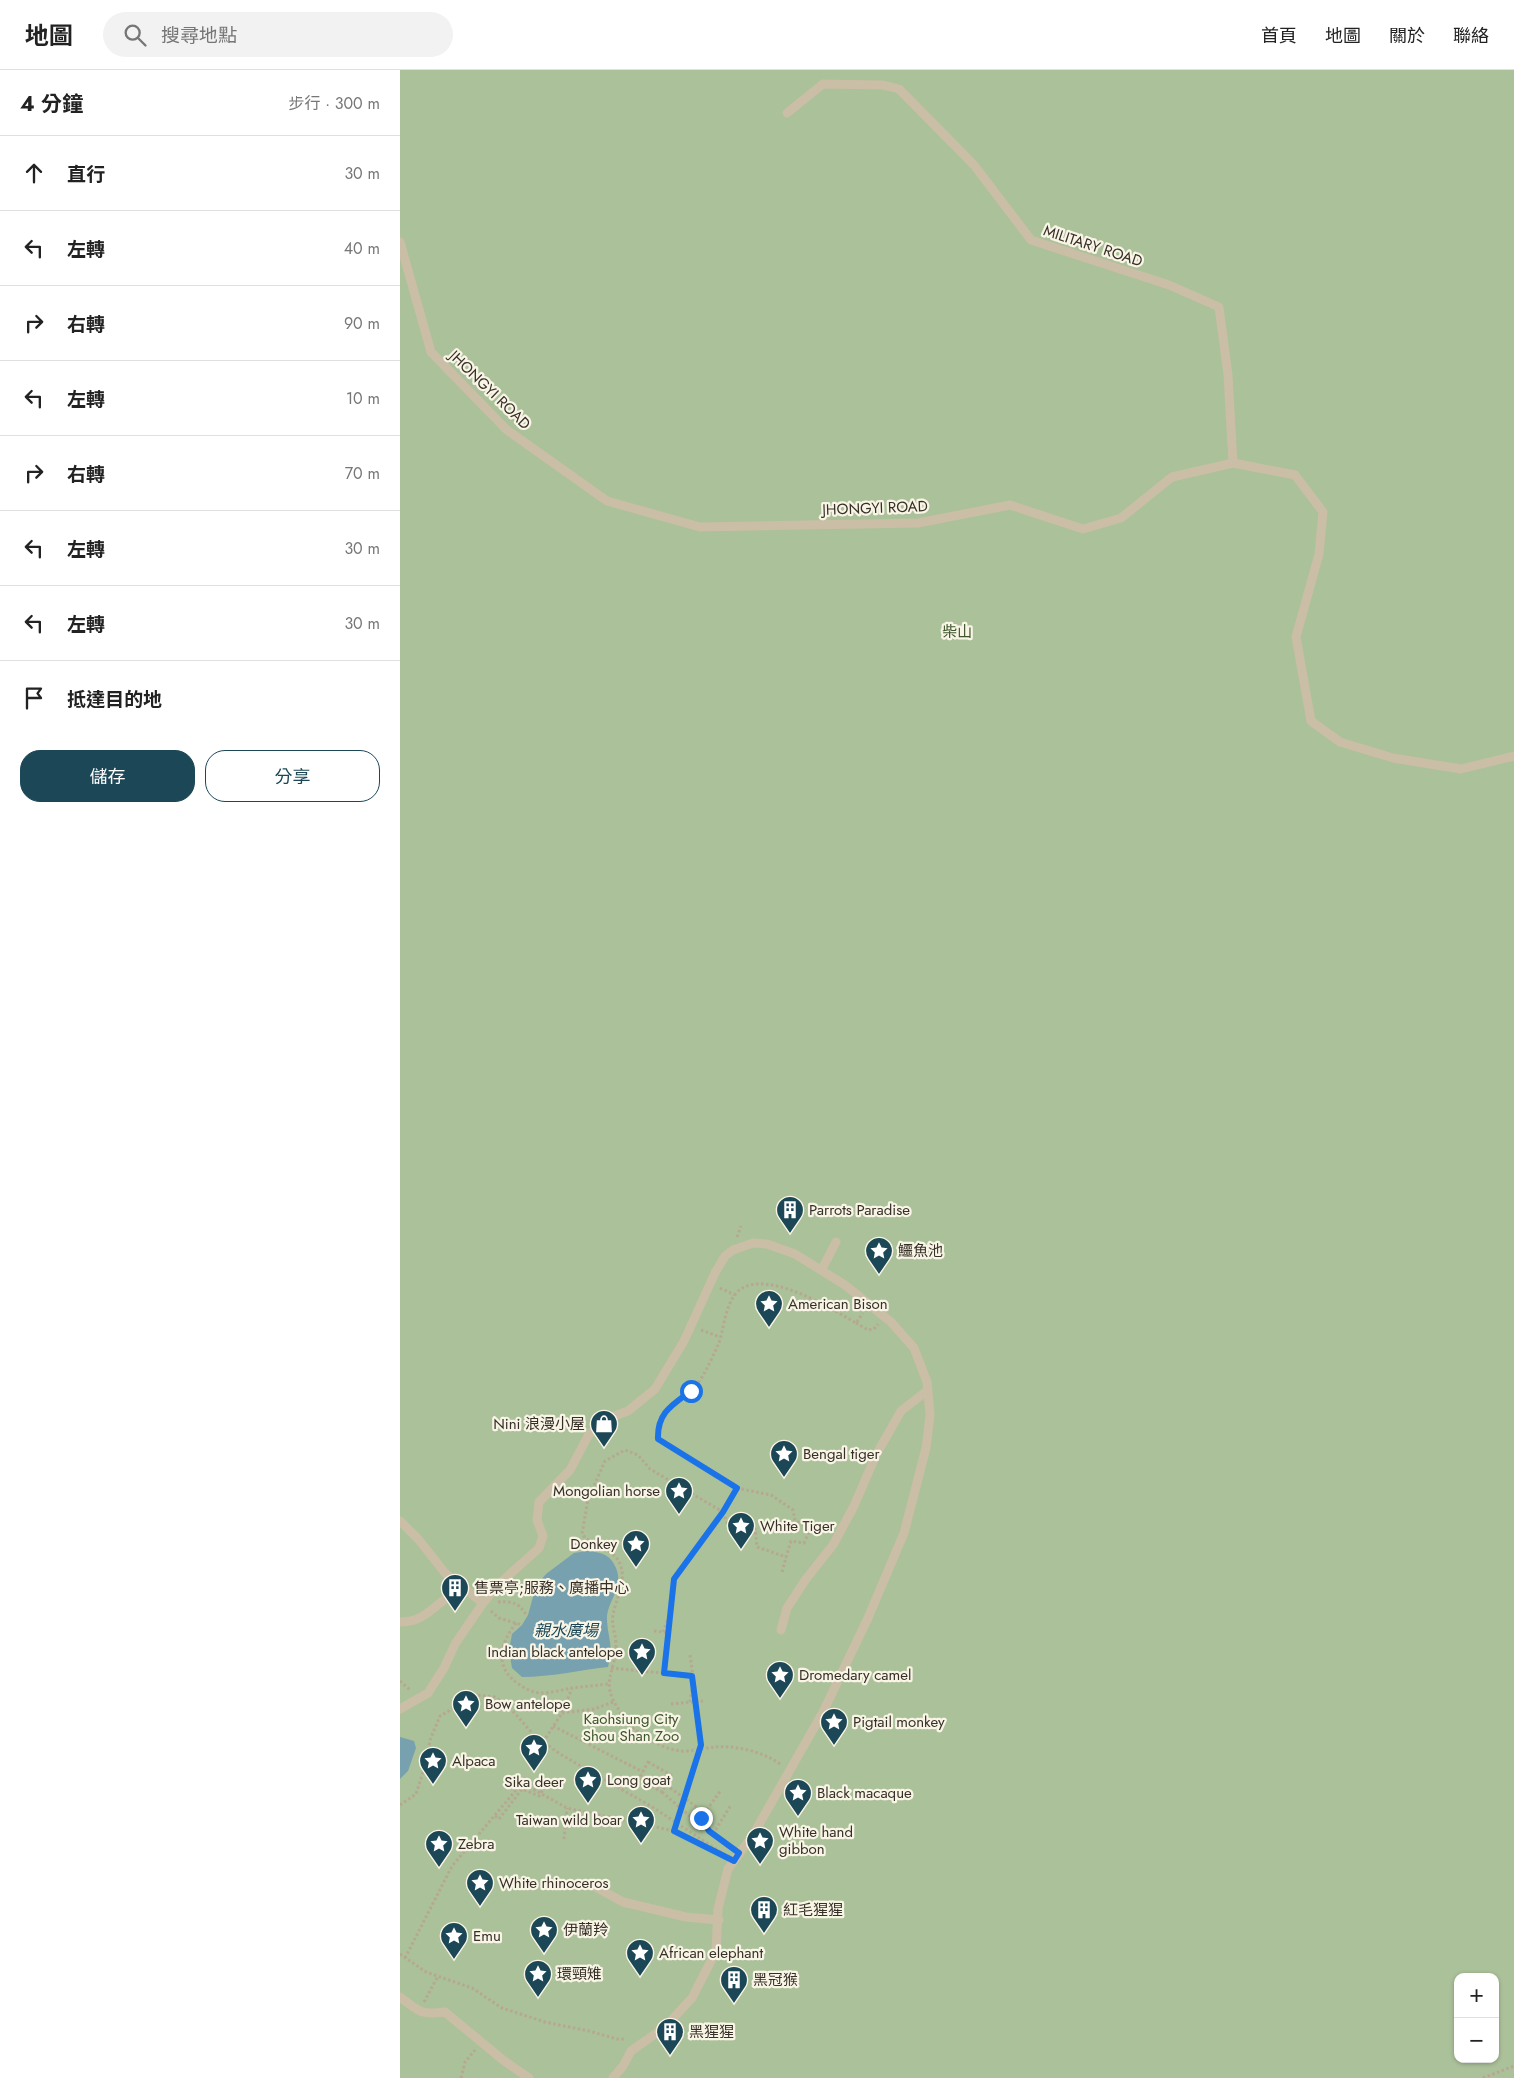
<!DOCTYPE html>
<html lang="zh-TW">
<head>
<meta charset="utf-8">
<style>
  :root { --surface:#fff; --page:#f2f2f2; --text:#222; --muted:#767676; --line:#e0e0e0; --accent:#1c4757 }
  body { margin:0; font-family:Jost,"Noto Sans TC",sans-serif; background:var(--page); color:var(--text) }
  .controls { position:absolute; right:15px; bottom:15px; display:grid; overflow:hidden; border-radius:10px; box-shadow:0 1px 4px #0004 }
  .controls button { width:45px; height:45px; display:grid; place-items:center; padding:0; border:0; border-bottom:1px solid var(--line); background:var(--surface); color:var(--text); font:25px sans-serif }
  .stop { position:absolute; width:15px; height:15px; margin:-11px; border:4px solid #1a73e8; border-radius:50%; background:#fff }
  .stop.end { background:#1a73e8; border-color:#fff; box-shadow:0 1px 5px #0008 }
  .list { margin:0; padding:0; list-style:none }
  h2 { display:flex; justify-content:space-between; align-items:center; height:65px; margin:0; padding:0 20px; font-size:21px }
  h2 small { font-size:16px; font-weight:400; color:var(--muted) }
  .list li { display:grid; grid-template-columns:32px 1fr auto; gap:15px; align-items:center; box-sizing:border-box; height:75px; padding:0 20px; border-top:1px solid var(--line) }
  .list b { display:block; font-size:19px; white-space:nowrap }
  .list em { font-size:16px; font-style:normal; color:var(--muted) }
  .actions { display:flex; gap:10px; padding:15px 20px }
  .actions a { flex:1; padding:11px 0; border:1px solid var(--accent); border-radius:20px; text-align:center; font-size:18px; color:var(--accent) }
  .actions .main { background:var(--accent); color:#fff }
  .icon { flex:none; width:28px; height:28px; fill:none; stroke:currentColor; stroke-width:2; stroke-linecap:round; stroke-linejoin:round }
  .map { position:relative; flex:none; width:1114px; height:2008px; overflow:hidden }
  header { display:flex; align-items:center; gap:30px; box-sizing:border-box; height:70px; padding:0 25px; background:var(--surface); border-bottom:1px solid var(--line) }
  header strong { font-size:24px }
  nav { display:flex; gap:28px; margin-inline-start:auto; font-size:18px }
  .search { width:350px; height:45px; background:var(--page); display:flex; align-items:center; gap:12px; box-sizing:border-box; padding:0 18px; border-radius:28px; color:var(--muted); font-size:19px }
  main { display:flex }
  aside { flex:1; background:var(--surface) }
  .map>svg:first-child { display:block }
  .green { fill:#abc19a; fill-rule:evenodd }
  .water { fill:#78a1af }
  .lines { fill:none; stroke-linecap:round; stroke-linejoin:round }
  .path { stroke:#b6a890; stroke-width:3; stroke-dasharray:2.5 2.5; stroke-linecap:butt }
  .lane { stroke:#cabea6; stroke-width:9 }
  .path-bridge { stroke:#b6a890; stroke-width:3; stroke-dasharray:2.5 2.5; stroke-linecap:butt }
  .route { stroke:#1a73e8; stroke-width:6 }
  .labels { text-anchor:middle; stroke-width:4.5; stroke-linejoin:round; paint-order:stroke }
  .street-label { font-size:15px; fill:#362f27; stroke:#f9f5e6 }
  .park-label { font-size:15px; fill:#3c542a; stroke:#f9f5e6 }
  .poi-label { font-size:15px; fill:#362f27; stroke:#f9f5e6; text-anchor:start }
  .water-label { font-size:16px; font-style:italic; fill:#1c4757; stroke:#f9f5e6 }
</style>
</head>
<body>
<header>
<strong>地圖</strong>
<div class="search"><svg class="icon" aria-label="search" viewBox="0 0 24 24"><circle cx="10" cy="10" r="6"/><path d="M15 15l6 6"/></svg>搜尋地點</div>
<nav><a>首頁</a><a>地圖</a><a>關於</a><a>聯絡</a></nav>
</header>
<main>
<aside>
<h2>4 分鐘<small>步行 · 300 m</small></h2>
<ul class="list">
<li><svg class="icon" aria-label="ahead" viewBox="0 0 24 24"><path d="M12 20V5M6 11l6-6 6 6"/></svg><div><b>直行</b></div><em>30 m</em></li>
<li><svg class="icon" aria-label="left" viewBox="0 0 24 24"><path d="M17 20v-9H6M10 6l-5 5 5 5"/></svg><div><b>左轉</b></div><em>40 m</em></li>
<li><svg class="icon" aria-label="right" viewBox="0 0 24 24"><path d="M7 20v-9h11M14 6l5 5-5 5"/></svg><div><b>右轉</b></div><em>90 m</em></li>
<li><svg class="icon" aria-label="left" viewBox="0 0 24 24"><path d="M17 20v-9H6M10 6l-5 5 5 5"/></svg><div><b>左轉</b></div><em>10 m</em></li>
<li><svg class="icon" aria-label="right" viewBox="0 0 24 24"><path d="M7 20v-9h11M14 6l5 5-5 5"/></svg><div><b>右轉</b></div><em>70 m</em></li>
<li><svg class="icon" aria-label="left" viewBox="0 0 24 24"><path d="M17 20v-9H6M10 6l-5 5 5 5"/></svg><div><b>左轉</b></div><em>30 m</em></li>
<li><svg class="icon" aria-label="left" viewBox="0 0 24 24"><path d="M17 20v-9H6M10 6l-5 5 5 5"/></svg><div><b>左轉</b></div><em>30 m</em></li>
<li><svg class="icon" aria-label="arrive" viewBox="0 0 24 24"><path d="M6 21V4h12l-3 4 3 4H6"/></svg><div><b>抵達目的地</b></div></li>
</ul>
<div class="actions"><a class="main">儲存</a><a>分享</a></div>
</aside>
<div class="map">
<svg width="1114" height="2008" viewBox="0 0 1114 2008">
  <rect width="100%" height="100%" fill="#f2ebda"/>
  <!-- green -->
  <path class="green" d="M0,0H1114V2008H0ZM1058,1907H1095V1989H1058Z"/>
  <!-- water -->
  <g class="water">
    <path d="M187,1481C198,1482 208,1483 214,1494C227,1516 206,1531 207,1550C208,1569 214,1576 208,1597C180,1600 151,1607 122,1607L112,1598L109,1580L112,1564L122,1555L128,1545L136,1516L146,1504L174,1483Z"/>
    <polygon points="0,1667 14,1671 16,1678 8,1701 0,1709"/>
  </g>
  <g class="lines">
    <!-- path -->
    <g class="path">
      <polyline points="337,1167 341,1156"/>
      <polyline points="320,1218 335,1225"/>
      <polyline points="456,1253 468,1260 474,1259 478,1254"/>
      <polyline points="301,1260 320,1267"/>
      <polyline points="323,1442 331,1463 355,1459 357,1477 386,1487 391,1471 404,1473 411,1458 395,1451 393,1440 371,1425 337,1418"/>
      <polyline points="382,1502 386,1487"/>
      <path d="M98,1532C114,1531 119,1533 127,1546"/>
      <polyline points="91,1541 99,1548 122,1555"/>
      <path d="M116,1553C99,1575 94,1598 120,1615C125,1619 135,1623 141,1623C151,1623 162,1620 172,1618"/>
      <polyline points="254,1561 271,1563"/>
      <polyline points="263,1562 270,1544"/>
      <polyline points="290,1585 293,1606"/>
      <polyline points="0,1611 10,1620"/>
      <polyline points="290,1632 293,1613"/>
      <polyline points="271,1634 303,1631"/>
      <polyline points="162,1643 194,1639 213,1632"/>
      <polyline points="153,1656 243,1702"/>
      <polyline points="143,1672 162,1643 172,1618 208,1614"/>
      <polygon points="248,1692 271,1705 262,1722 239,1709"/>
      <path d="M380,1694C364,1682 335,1675 315,1677C304,1678 291,1682 280,1681C261,1678 246,1668 230,1656C225,1652 222,1646 219,1640C199,1611 216,1603 216,1575C216,1565 211,1555 213,1545C216,1528 227,1511 220,1494C213,1477 192,1477 182,1464L188,1429L205,1391L225,1380L238,1385L250,1399L323,1442L337,1418L258,1369C257,1333 287,1333 302,1307C308,1297 314,1284 319,1273C324,1257 325,1239 334,1226C357,1192 432,1239 456,1253L463,1243"/>
      <polyline points="266,1715 301,1740 301,1749"/>
      <polyline points="262,1722 293,1749 301,1749 309,1761 332,1777"/>
      <polyline points="0,1735 16,1724 26,1693 30,1670 40,1646 76,1625 95,1627 111,1639 134,1665 160,1684 254,1738 325,1785"/>
      <polyline points="95,1746 99,1749 122,1719 139,1726 144,1718 125,1709 122,1713"/>
      <polyline points="301,1748 321,1720"/>
      <polyline points="313,1764 331,1735"/>
      <polyline points="164,1769 167,1738"/>
      <polyline points="0,1884 26,1902 72,1918 102,1938 145,1952 189,1961 217,1969 226,1969"/>
      <polyline points="24,1932 38,1906"/>
      <polyline points="61,2008 65,1992 75,1980"/>
      <polyline points="1083,2008 1114,1996"/>
    </g>
    <!-- lane -->
    <g class="lane">
      <polyline points="387,43 423,14 483,15 499,19 574,95 631,170 769,215 819,237 828,305 833,393"/>
      <polyline points="0,172 31,282 107,360 207,431 300,457 518,453 610,435 683,459 721,448 772,407 833,393 895,405 923,442 919,484 896,567 911,651 940,672 993,688 1061,699 1114,686"/>
      <polyline points="422,1199 436,1172"/>
      <polyline points="0,1451 19,1470 45,1503 83,1533"/>
      <path d="M0,1552C22,1552 31,1539 48,1527C53,1524 60,1522 66,1519"/>
      <polyline points="381,1560 387,1538 406,1509 433,1475 454,1436 476,1385 501,1341 528,1320"/>
      <polyline points="0,1639 28,1623 44,1598 55,1574 83,1533 99,1514 139,1478 143,1466 137,1450 139,1432 170,1400 188,1366 203,1350 228,1341 255,1319 284,1271 315,1203 325,1186 333,1180 353,1173 367,1174 395,1184 445,1215 491,1252 514,1278 527,1312 530,1345 526,1378 504,1463 468,1548 423,1642 353,1765 328,1799 318,1839 316,1881 292,1928 265,1957 231,1981 223,1996 213,2008"/>
      <polyline points="192,1815 223,1832 286,1847 319,1850"/>
      <path d="M0,1927C20,1942 20,1945 45,1942L103,1990L129,2008"/>
    </g>
    <!-- path-bridge -->
    <g class="path-bridge">
      <polyline points="211,1598 293,1606 301,1675 274,1761"/>
      <polyline points="264,1603 274,1509 323,1442"/>
      <polyline points="5,1888 52,1796 122,1713 167,1738 274,1761 334,1791"/>
    </g>
  </g>
  <g class="lines">
    <!-- route -->
    <path class="route" d="M291,1321C272,1335 257,1343 258,1369L337,1418L323,1442L274,1509L264,1603L292,1606L301,1675L274,1761L334,1791L339,1783L309,1761L301,1748"/>
  </g>
  <!-- icons -->
  <defs>
    <symbol id="building-pin" viewBox="-11 -11 22 30"><path d="M0 17L-7.5 6A9.5 9.5 0 1 1 7.5 6Z" fill="#1c4757" stroke="#f9f5e6"/><path d="M-4-6H4V6H1V3H-1V6H-4ZM-2.5-4.3h1.7v1.8h-1.7ZM.8-4.3h1.7v1.8H.8ZM-2.5-1h1.7V.8h-1.7ZM.8-1h1.7V.8H.8Z" fill="#fff"/></symbol>
    <symbol id="sight-pin" viewBox="-11 -11 22 30"><path d="M0 17L-7.5 6A9.5 9.5 0 1 1 7.5 6Z" fill="#1c4757" stroke="#f9f5e6"/><path d="M0-6L1.8-2.2L6-1.7L2.9 1.2L3.7 5.4L0 3.3L-3.7 5.4L-2.9 1.2L-6-1.7L-1.8-2.2Z" fill="#fff"/></symbol>
    <symbol id="shop-pin" viewBox="-11 -11 22 30"><path d="M0 17L-7.5 6A9.5 9.5 0 1 1 7.5 6Z" fill="#1c4757" stroke="#f9f5e6"/><path d="M-5-2.5h2.3a2.7 3.5 0 0 1 5.4 0H5L5.5 6h-11ZM-1.5-2.5h3a1.5 2.3 0 0 0-3 0Z" fill="#fff"/></symbol>
  </defs>
  <g fill-rule="evenodd">
    <use href="#building-pin" x="374" y="1124" width="32" height="43"/>
    <use href="#sight-pin" x="463" y="1165" width="32" height="43"/>
    <use href="#sight-pin" x="353" y="1218" width="32" height="43"/>
    <use href="#shop-pin" x="188" y="1338" width="32" height="43"/>
    <use href="#sight-pin" x="368" y="1368" width="32" height="43"/>
    <use href="#sight-pin" x="263" y="1405" width="32" height="43"/>
    <use href="#sight-pin" x="325" y="1440" width="32" height="43"/>
    <use href="#sight-pin" x="220" y="1458" width="32" height="43"/>
    <use href="#building-pin" x="39" y="1502" width="32" height="43"/>
    <use href="#sight-pin" x="226" y="1566" width="32" height="43"/>
    <use href="#sight-pin" x="364" y="1589" width="32" height="43"/>
    <use href="#sight-pin" x="50" y="1618" width="32" height="43"/>
    <use href="#sight-pin" x="418" y="1636" width="32" height="43"/>
    <use href="#sight-pin" x="118" y="1662" width="32" height="43"/>
    <use href="#sight-pin" x="17" y="1675" width="32" height="43"/>
    <use href="#sight-pin" x="172" y="1694" width="32" height="43"/>
    <use href="#sight-pin" x="382" y="1707" width="32" height="43"/>
    <use href="#sight-pin" x="225" y="1734" width="32" height="43"/>
    <use href="#sight-pin" x="344" y="1755" width="32" height="43"/>
    <use href="#sight-pin" x="23" y="1758" width="32" height="43"/>
    <use href="#sight-pin" x="64" y="1797" width="32" height="43"/>
    <use href="#building-pin" x="348" y="1824" width="32" height="43"/>
    <use href="#sight-pin" x="128" y="1844" width="32" height="43"/>
    <use href="#sight-pin" x="38" y="1850" width="32" height="43"/>
    <use href="#sight-pin" x="224" y="1867" width="32" height="43"/>
    <use href="#sight-pin" x="122" y="1888" width="32" height="43"/>
    <use href="#building-pin" x="318" y="1894" width="32" height="43"/>
    <use href="#building-pin" x="254" y="1946" width="32" height="43"/>
  </g>
  <g class="labels">
    <!-- street labels -->
    <g class="street-label">
      <text transform="translate(693 176) rotate(18)" y="5">MILITARY ROAD</text>
      <text transform="translate(90 320) rotate(44)" y="5">JHONGYI ROAD</text>
      <text transform="translate(475 438) rotate(-2)" y="5">JHONGYI ROAD</text>
    </g>
    <!-- park labels -->
    <g class="park-label">
      <text x="557" y="567">柴山</text>
      <text x="231" y="1654">Kaohsiung City<tspan x="231" dy="17">Shou Shan Zoo</tspan></text>
    </g>
    <!-- poi labels -->
    <g class="poi-label">
      <text x="409" y="1145">Parrots Paradise</text>
      <text x="498" y="1186">鱷魚池</text>
      <text x="388" y="1239">American Bison</text>
      <text x="185" y="1359" text-anchor="end">Nini 浪漫小屋</text>
      <text x="403" y="1389">Bengal tiger</text>
      <text x="260" y="1426" text-anchor="end">Mongolian horse</text>
      <text x="360" y="1461">White Tiger</text>
      <text x="217" y="1479" text-anchor="end">Donkey</text>
      <text x="74" y="1523">售票亭;服務、廣播中心</text>
      <text x="223" y="1587" text-anchor="end">Indian black antelope</text>
      <text x="399" y="1610">Dromedary camel</text>
      <text x="85" y="1639">Bow antelope</text>
      <text x="453" y="1657">Pigtail monkey</text>
      <text x="52" y="1696">Alpaca</text>
      <text x="207" y="1715">Long goat</text>
      <text x="134" y="1717" text-anchor="middle">Sika deer</text>
      <text x="417" y="1728">Black macaque</text>
      <text x="222" y="1755" text-anchor="end">Taiwan wild boar</text>
      <text x="379" y="1767">White hand<tspan x="379" dy="17">gibbon</tspan></text>
      <text x="58" y="1779">Zebra</text>
      <text x="99" y="1818">White rhinoceros</text>
      <text x="383" y="1845">紅毛猩猩</text>
      <text x="163" y="1865">伊蘭羚</text>
      <text x="73" y="1871">Emu</text>
      <text x="259" y="1888">African elephant</text>
      <text x="157" y="1909">環頸雉</text>
      <text x="353" y="1915">黑冠猴</text>
      <text x="289" y="1967">黑猩猩</text>
    </g>
    <!-- water labels -->
    <g class="water-label">
      <text x="166" y="1566">親水廣場</text>
    </g>
  </g>
</svg>
<div class="controls">
<button>+</button>
<button>−</button>
</div>
<div class="stop" style="left:291px;top:1321px"></div>
<div class="stop end" style="left:301px;top:1748px"></div>
</div>
</main>
</body>
</html>
